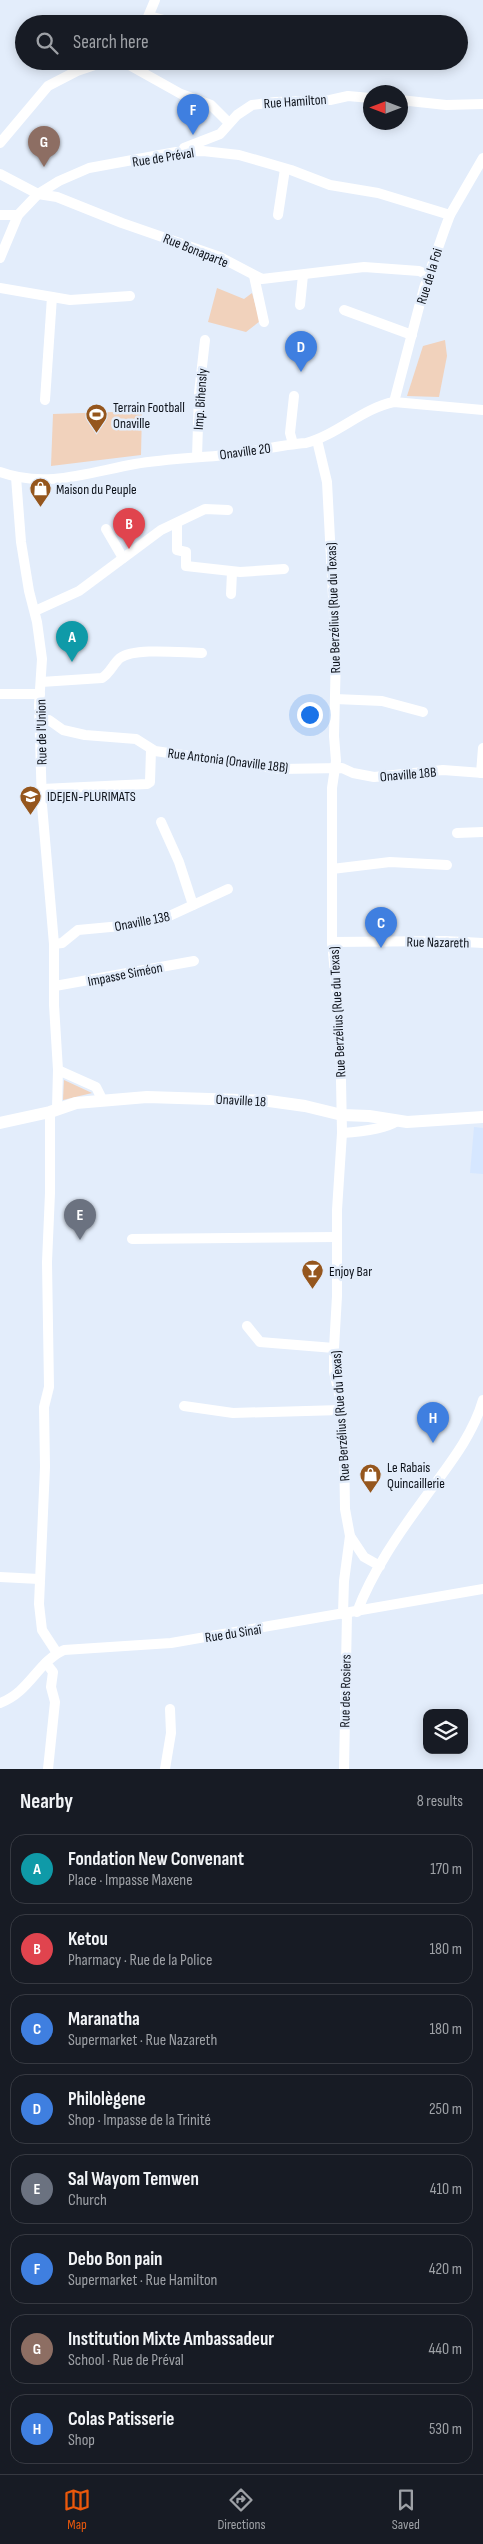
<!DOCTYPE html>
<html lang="en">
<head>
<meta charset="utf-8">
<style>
  :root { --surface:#171b24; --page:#20242c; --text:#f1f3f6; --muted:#9ea1a6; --line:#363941; --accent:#ea580c }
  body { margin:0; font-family:"Sofia Sans Condensed",sans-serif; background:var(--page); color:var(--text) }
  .controls { position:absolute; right:15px; bottom:15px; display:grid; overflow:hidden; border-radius:10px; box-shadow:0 2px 12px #0003 }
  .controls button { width:45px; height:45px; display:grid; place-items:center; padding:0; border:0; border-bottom:1px solid var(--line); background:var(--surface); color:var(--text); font:25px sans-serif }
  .compass { position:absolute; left:363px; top:85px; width:45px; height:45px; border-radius:50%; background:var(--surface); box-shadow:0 2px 12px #0003; rotate:270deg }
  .you { position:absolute; left:309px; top:714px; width:18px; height:18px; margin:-12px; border:4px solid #fff; border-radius:50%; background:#1a73e8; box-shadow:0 0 0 8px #1a73e833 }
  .badge { display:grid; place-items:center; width:32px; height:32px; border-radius:50%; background:var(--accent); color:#fff; font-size:16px; font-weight:700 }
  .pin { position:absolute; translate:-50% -41px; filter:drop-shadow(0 1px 2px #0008) }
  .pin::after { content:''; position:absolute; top:26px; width:18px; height:15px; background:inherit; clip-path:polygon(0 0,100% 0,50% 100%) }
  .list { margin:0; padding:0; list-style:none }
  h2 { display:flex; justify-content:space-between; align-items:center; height:65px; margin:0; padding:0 20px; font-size:21px }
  h2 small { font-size:16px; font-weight:400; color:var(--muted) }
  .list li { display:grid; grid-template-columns:32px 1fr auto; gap:15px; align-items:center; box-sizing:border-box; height:70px; margin:0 10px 10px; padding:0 10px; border:1px solid var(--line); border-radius:15px }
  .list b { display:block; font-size:19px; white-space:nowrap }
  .list p { margin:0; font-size:16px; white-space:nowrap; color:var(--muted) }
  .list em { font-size:16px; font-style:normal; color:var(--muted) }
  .icon { flex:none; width:28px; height:28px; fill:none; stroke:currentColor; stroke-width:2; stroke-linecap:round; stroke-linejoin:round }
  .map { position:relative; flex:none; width:483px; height:1769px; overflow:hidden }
  .search { position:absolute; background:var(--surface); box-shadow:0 2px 12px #0003; left:15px; right:15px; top:15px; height:55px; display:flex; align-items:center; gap:12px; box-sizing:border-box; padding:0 18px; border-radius:28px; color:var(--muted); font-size:19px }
  .sheet { height:705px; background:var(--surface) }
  nav { display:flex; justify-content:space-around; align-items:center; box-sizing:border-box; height:70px; border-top:1px solid var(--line); background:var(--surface); font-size:14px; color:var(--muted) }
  nav a { display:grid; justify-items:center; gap:2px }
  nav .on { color:var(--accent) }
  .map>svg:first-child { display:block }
  .built { fill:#d6e7ff }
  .green { fill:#f1d2bc }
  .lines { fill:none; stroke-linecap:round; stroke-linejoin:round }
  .minor { stroke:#fff; stroke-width:10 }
  .tertiary { stroke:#fff; stroke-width:12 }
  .labels { text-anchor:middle; stroke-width:5; stroke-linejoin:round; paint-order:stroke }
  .street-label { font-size:14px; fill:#0d121a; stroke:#e3edfb }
  .poi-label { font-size:14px; fill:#0d121a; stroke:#e3edfb; text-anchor:start }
</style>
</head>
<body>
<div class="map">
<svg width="483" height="1769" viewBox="0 0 483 1769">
  <rect width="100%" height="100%" fill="#e3edfb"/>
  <!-- built -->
  <polygon class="built" points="474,1127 483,1128 483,1174 470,1173"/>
  <!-- green -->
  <g class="green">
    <polygon points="217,288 244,299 252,293 260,321 246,332 208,322"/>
    <polygon points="445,340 447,356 439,397 407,396 423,346"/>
    <polygon points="142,411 141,455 51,466 53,414"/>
    <polygon points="64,1080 92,1093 63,1100"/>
  </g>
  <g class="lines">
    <!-- minor -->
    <g class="minor">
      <polyline points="149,16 179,24"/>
      <polyline points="145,24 155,0"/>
      <polyline points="122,61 181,94 211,105 229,123"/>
      <polyline points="400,100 446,105 483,104"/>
      <polyline points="0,143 48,86 77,71 107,61"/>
      <polyline points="184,148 220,134 237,115 252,105 275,102 330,100 348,96 370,98"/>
      <polyline points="0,174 38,194 57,197 122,223 220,257 262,279 364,267 419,271 428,275"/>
      <polyline points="0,215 18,215"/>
      <polyline points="278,215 285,169"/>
      <polyline points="0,258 18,215 38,194 59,181 89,168 176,152 203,151 239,155 291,170 330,185 378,193 450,215"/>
      <polyline points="254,276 264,322"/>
      <polyline points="0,288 70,300 130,296"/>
      <polyline points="300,305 303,275"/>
      <polyline points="344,310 412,335"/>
      <polyline points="45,400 52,297"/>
      <polyline points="394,402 424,288 444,231 450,215 483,158"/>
      <polyline points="317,440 327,482 336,654 334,736 336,761 332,788 332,942 340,1027 342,1133 337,1210 337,1296 334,1348 334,1372 340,1398 344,1444 345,1509 350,1536 344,1581 343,1614"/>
      <polyline points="293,444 290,433 294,396"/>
      <polyline points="197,457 199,393 205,340"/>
      <path d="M0,472C46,489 90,472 135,464C165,459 196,458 226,455C253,452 279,445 306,443C337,435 363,408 394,402L483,410"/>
      <polyline points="16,477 21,542 29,591 37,622 42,659 39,705 42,805 54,944 54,1005 58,1070 57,1108"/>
      <polyline points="177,523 177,550 186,552 186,566 240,572 284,569"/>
      <polyline points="106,529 123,558"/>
      <polyline points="231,594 232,572"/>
      <polyline points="35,611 79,591 161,530 205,509 228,510"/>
      <path d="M41,682L102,678C110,673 113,664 120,658C135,647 184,653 202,653"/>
      <polyline points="0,694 40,694"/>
      <polyline points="335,699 382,701 423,712"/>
      <polyline points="40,720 49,720 63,730 85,735 136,739 155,751 280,769 342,768 353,773 374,777 443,770 483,773"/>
      <polyline points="481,773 483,748"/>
      <polyline points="42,789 147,784 150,782 151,750"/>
      <polyline points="161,822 179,862 193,905"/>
      <polyline points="457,833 483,832"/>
      <polyline points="332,869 390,862 447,865"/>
      <polyline points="332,942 445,941 483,943"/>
      <polyline points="54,944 62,943 78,930 132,925 165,918 228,889"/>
      <polyline points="55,986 194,961"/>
      <polyline points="58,1070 96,1087 102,1099"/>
      <polyline points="50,1112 50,1193 47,1262 49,1387 44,1407 45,1467 39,1604 42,1630 57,1653"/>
      <path d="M342,1133C357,1132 385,1129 397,1121"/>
      <polyline points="132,1239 337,1237"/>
      <polyline points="247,1326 260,1342 334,1348"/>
      <polyline points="184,1406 233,1413 341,1410"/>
      <polyline points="350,1536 364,1557 380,1566"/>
      <polyline points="0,1577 39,1579"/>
      <path d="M357,1612C372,1572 399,1533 424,1499C446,1468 472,1438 483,1400"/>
      <polyline points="46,1663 53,1672 51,1687 55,1702 48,1769"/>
      <path d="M0,1703C30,1692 38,1661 64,1650L171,1643L483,1589"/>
      <polyline points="165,1769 171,1733 170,1709"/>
      <polyline points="344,1769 347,1614"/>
    </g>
    <!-- tertiary -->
    <polyline class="tertiary" points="0,1123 50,1112 76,1103 147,1097 269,1101 305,1106 342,1115 369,1116 407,1122 483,1117"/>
  </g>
  <!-- icons -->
  <defs>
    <symbol id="stadium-pin" viewBox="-11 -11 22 30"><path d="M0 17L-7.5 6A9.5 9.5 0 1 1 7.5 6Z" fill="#95561d" stroke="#e3edfb"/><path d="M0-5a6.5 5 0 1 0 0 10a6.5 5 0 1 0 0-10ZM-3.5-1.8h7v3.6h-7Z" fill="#fff"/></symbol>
    <symbol id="shop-pin" viewBox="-11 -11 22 30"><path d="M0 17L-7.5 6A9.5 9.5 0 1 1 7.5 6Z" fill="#95561d" stroke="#e3edfb"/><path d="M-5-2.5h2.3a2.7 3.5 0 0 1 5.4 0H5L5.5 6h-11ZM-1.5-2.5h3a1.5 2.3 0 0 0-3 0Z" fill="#fff"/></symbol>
    <symbol id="university-pin" viewBox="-11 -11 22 30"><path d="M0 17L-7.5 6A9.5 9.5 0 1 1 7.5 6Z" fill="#95561d" stroke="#e3edfb"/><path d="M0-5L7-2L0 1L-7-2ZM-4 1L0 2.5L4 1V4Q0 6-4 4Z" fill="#fff"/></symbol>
    <symbol id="bar-pin" viewBox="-11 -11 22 30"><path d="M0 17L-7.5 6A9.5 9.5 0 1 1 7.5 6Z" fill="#95561d" stroke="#e3edfb"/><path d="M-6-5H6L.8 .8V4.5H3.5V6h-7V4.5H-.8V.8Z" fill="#fff"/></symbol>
  </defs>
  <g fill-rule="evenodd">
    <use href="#stadium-pin" x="84" y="402" width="25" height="34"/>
    <use href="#shop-pin" x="28" y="476" width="25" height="34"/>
    <use href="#university-pin" x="18" y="784" width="25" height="34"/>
    <use href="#bar-pin" x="300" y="1258" width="25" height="34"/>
    <use href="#shop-pin" x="358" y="1462" width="25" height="34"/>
  </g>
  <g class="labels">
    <!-- street labels -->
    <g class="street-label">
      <text transform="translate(295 101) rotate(-4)" y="5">Rue Hamilton</text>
      <text transform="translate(163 157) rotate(-9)" y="5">Rue de Préval</text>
      <text transform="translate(196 250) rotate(22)" y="5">Rue Bonaparte</text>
      <text transform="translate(429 276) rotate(-73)" y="5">Rue de la Foi</text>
      <text transform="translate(200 399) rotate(-86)" y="5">Imp. Bihensly</text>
      <text transform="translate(245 451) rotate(-8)" y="5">Onaville 20</text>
      <text transform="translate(333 608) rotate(-92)" y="5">Rue Berzélius (Rue du Texas)</text>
      <text transform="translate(41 732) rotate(-91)" y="5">Rue de l'Union</text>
      <text transform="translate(228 760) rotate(7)" y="5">Rue Antonia (Onaville 18B)</text>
      <text transform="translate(408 774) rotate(-5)" y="5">Onaville 18B</text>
      <text transform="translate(142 921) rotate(-11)" y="5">Onaville 138</text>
      <text transform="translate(438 942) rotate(1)" y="5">Rue Nazareth</text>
      <text transform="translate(125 974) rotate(-11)" y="5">Impasse Siméon</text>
      <text transform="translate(337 1012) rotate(-93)" y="5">Rue Berzélius (Rue du Texas)</text>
      <text transform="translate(241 1100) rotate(3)" y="5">Onaville 18</text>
      <text transform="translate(340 1416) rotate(-94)" y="5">Rue Berzélius (Rue du Texas)</text>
      <text transform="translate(233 1633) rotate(-9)" y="5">Rue du Sinaï</text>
      <text transform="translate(345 1691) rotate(-89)" y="5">Rue des Rosiers</text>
    </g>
    <!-- poi labels -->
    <g class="poi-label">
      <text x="113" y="412">Terrain Football<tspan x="113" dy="16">Onaville</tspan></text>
      <text x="56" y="494">Maison du Peuple</text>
      <text x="47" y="801">IDEJEN-PLURIMATS</text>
      <text x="329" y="1276">Enjoy Bar</text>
      <text x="387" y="1472">Le Rabais<tspan x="387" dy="16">Quincaillerie</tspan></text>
    </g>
  </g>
</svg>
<div class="controls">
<button><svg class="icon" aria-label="layers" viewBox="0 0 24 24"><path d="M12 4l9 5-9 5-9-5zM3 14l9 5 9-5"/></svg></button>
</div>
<svg class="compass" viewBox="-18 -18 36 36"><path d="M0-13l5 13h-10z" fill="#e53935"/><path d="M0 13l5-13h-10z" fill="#9ea1a6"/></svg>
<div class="you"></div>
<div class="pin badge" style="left:72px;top:662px;background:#0f9aa8">A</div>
<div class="pin badge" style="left:129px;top:549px;background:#e0444e">B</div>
<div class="pin badge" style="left:381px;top:948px;background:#3f7fe0">C</div>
<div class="pin badge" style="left:301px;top:372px;background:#3f7fe0">D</div>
<div class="pin badge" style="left:80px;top:1240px;background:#6b7280">E</div>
<div class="pin badge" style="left:193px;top:135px;background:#3f7fe0">F</div>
<div class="pin badge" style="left:44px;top:167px;background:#8d6e63">G</div>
<div class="pin badge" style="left:433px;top:1443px;background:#3f7fe0">H</div>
<div class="search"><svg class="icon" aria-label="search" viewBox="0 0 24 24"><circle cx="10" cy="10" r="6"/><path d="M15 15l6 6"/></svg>Search here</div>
</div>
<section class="sheet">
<h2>Nearby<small>8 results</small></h2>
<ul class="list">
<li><span class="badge" style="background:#0f9aa8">A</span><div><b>Fondation New Convenant</b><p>Place · Impasse Maxene</p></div><em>170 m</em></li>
<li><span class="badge" style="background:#e0444e">B</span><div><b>Ketou</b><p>Pharmacy · Rue de la Police</p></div><em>180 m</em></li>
<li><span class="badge" style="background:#3f7fe0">C</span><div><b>Maranatha</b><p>Supermarket · Rue Nazareth</p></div><em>180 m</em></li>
<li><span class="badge" style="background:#3f7fe0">D</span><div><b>Philolègene</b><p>Shop · Impasse de la Trinité</p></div><em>250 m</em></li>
<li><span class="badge" style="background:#6b7280">E</span><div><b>Sal Wayom Temwen</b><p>Church</p></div><em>410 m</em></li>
<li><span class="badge" style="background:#3f7fe0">F</span><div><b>Debo Bon pain</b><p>Supermarket · Rue Hamilton</p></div><em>420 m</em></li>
<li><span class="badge" style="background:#8d6e63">G</span><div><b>Institution Mixte Ambassadeur</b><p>School · Rue de Préval</p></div><em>440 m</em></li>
<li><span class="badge" style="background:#3f7fe0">H</span><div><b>Colas Patisserie</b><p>Shop</p></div><em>530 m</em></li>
</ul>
</section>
<nav>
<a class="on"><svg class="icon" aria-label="map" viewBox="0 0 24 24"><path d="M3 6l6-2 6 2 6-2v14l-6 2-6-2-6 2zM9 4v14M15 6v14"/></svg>Map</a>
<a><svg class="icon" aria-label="directions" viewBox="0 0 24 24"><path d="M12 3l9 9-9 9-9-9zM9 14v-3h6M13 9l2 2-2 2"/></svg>Directions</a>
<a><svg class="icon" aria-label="saved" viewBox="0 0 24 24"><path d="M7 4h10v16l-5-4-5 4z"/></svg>Saved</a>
</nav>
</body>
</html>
